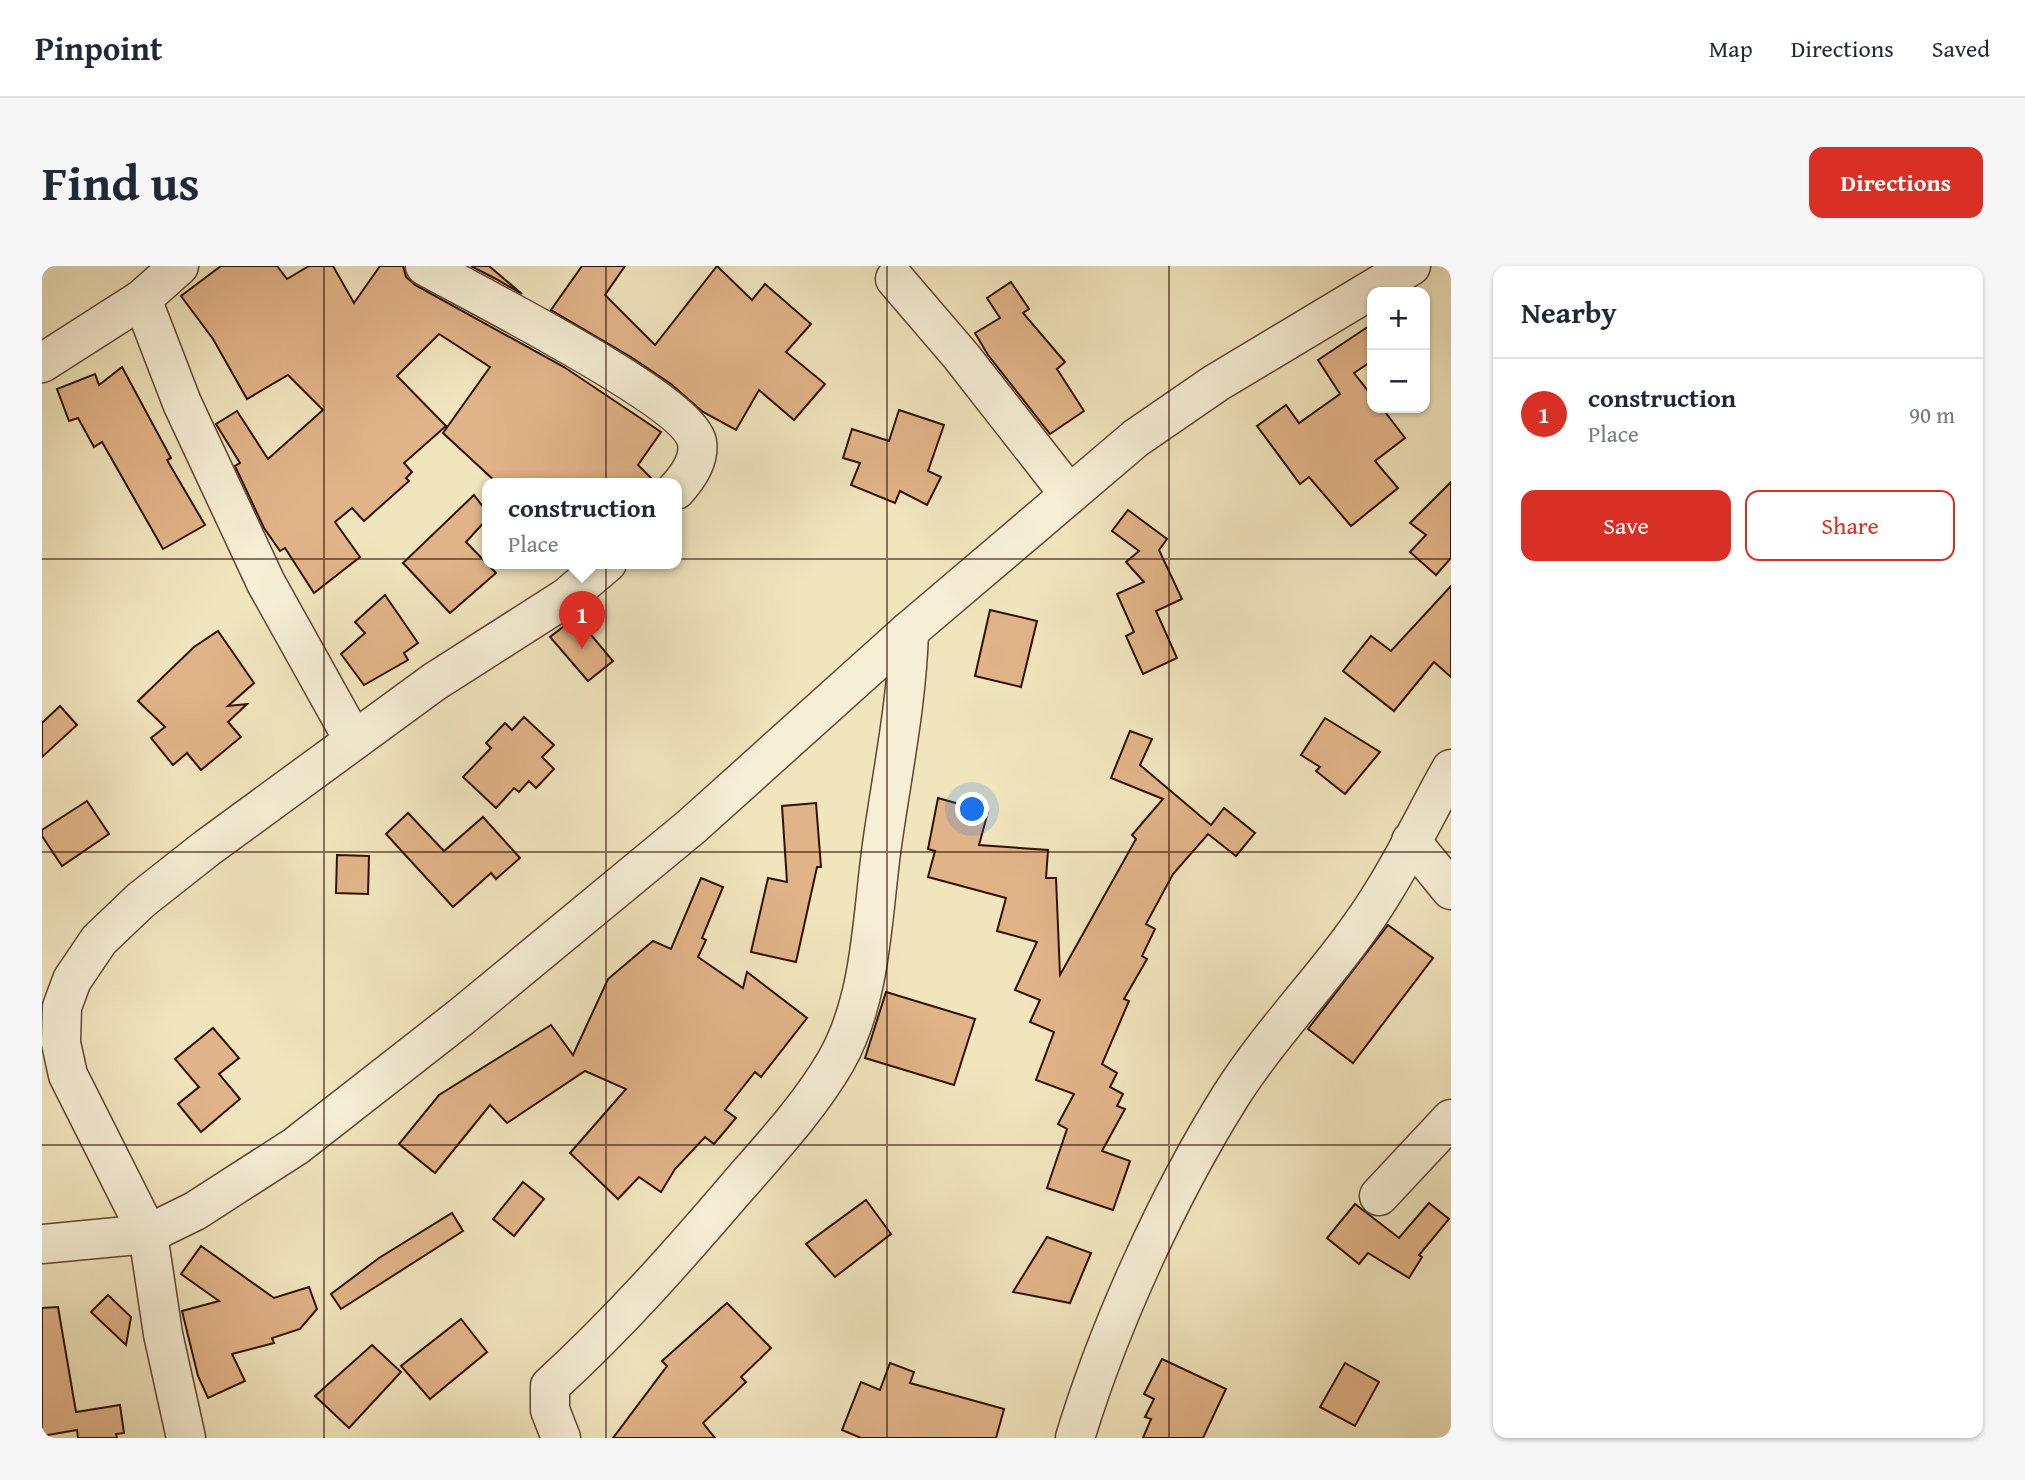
<!DOCTYPE html>
<html lang="en">
<head>
<meta charset="utf-8">
<style>
  :root { --surface:#fff; --page:#f6f6f7; --text:#1f2937; --muted:#747a83; --line:#e0e1e3; --accent:#d93025 }
  body { margin:0; font-family:"Gentium Book Plus",serif; background:var(--page); color:var(--text) }
  .controls { position:absolute; right:21px; top:21px; display:grid; overflow:hidden; border-radius:14px; box-shadow:0 2px 5px #0004 }
  .controls button { width:63px; height:63px; display:grid; place-items:center; padding:0; border:0; border-bottom:2px solid var(--line); background:var(--surface); color:var(--text); font:35px sans-serif }
  .you { position:absolute; left:931px; top:544px; width:24px; height:24px; margin:-18px; border:5px solid #fff; border-radius:50%; background:#1a73e8; box-shadow:0 0 0 10px #1a73e833 }
  .badge { display:grid; place-items:center; width:46px; height:46px; border-radius:50%; background:var(--accent); color:#fff; font-size:23px; font-weight:700 }
  .pin { position:absolute; translate:-50% -58px; filter:drop-shadow(0 2px 4px #0008) }
  .pin::after { content:''; position:absolute; top:37px; width:24px; height:21px; background:inherit; clip-path:polygon(0 0,100% 0,50% 100%) }
  .popup { position:absolute; left:440px; top:212px; width:200px; height:91px; box-sizing:border-box; display:grid; place-content:center; border-radius:14px; background:var(--surface); filter:drop-shadow(0 2px 5px #0005); font-size:23px; white-space:nowrap; color:var(--muted) }
  .popup b { font-size:26px; color:var(--text) }
  .popup::after { content:''; position:absolute; left:50%; top:100%; margin-left:-14px; border:14px solid transparent; border-top-color:var(--surface) }
  .list { margin:0; padding:0; list-style:none }
  h2 { display:flex; justify-content:space-between; align-items:center; height:91px; margin:0; padding:0 28px; font-size:30px }
  h2 small { font-size:23px; font-weight:400; color:var(--muted) }
  .list li { display:grid; grid-template-columns:46px 1fr auto; gap:21px; align-items:center; box-sizing:border-box; height:112px; padding:0 28px; border-top:2px solid var(--line) }
  .list b { display:block; font-size:26px; white-space:nowrap }
  .list p { margin:0; font-size:23px; white-space:nowrap; color:var(--muted) }
  .list em { font-size:23px; font-style:normal; color:var(--muted) }
  .actions { display:flex; gap:14px; padding:21px 28px }
  .actions a { flex:1; padding:16px 0; border:2px solid var(--accent); border-radius:14px; text-align:center; font-size:24px; color:var(--accent) }
  .actions .main { background:var(--accent); color:#fff }
  .map { position:relative; flex:none; width:1409px; height:1172px; overflow:hidden; border-radius:14px }
  header { display:flex; align-items:center; gap:42px; box-sizing:border-box; height:98px; padding:0 35px; background:var(--surface); border-bottom:2px solid var(--line) }
  header strong { font-size:33px }
  nav { display:flex; gap:38px; margin-inline-start:auto; font-size:24px }
  .intro { display:flex; align-items:center; justify-content:space-between; box-sizing:border-box; height:168px; padding:0 42px }
  h1 { margin:0; font-size:49px }
  .button { padding:18px 32px; border-radius:14px; background:var(--accent); color:#fff; font-size:24px; font-weight:700 }
  main { display:flex; gap:42px; padding:0 42px }
  aside { flex:1; background:var(--surface); border-radius:14px; box-shadow:0 2px 5px #0004 }
  .map>svg:first-child { display:block }
  .building { fill:#e1b388; stroke:#301003; stroke-width:2 }
  .lines { fill:none; stroke-linecap:round; stroke-linejoin:round }
  .minor-casing { stroke:#604532; stroke-width:41 }
  .minor { stroke:#f6eed5; stroke-width:38 }
  .grid { fill:none; stroke:#301003; stroke-width:2; stroke-opacity:0.55 }
</style>
</head>
<body>
<header>
<strong>Pinpoint</strong>
<nav><a>Map</a><a>Directions</a><a>Saved</a></nav>
</header>
<div class="intro"><h1>Find us</h1><a class="button">Directions</a></div>
<main>
<div class="map">
<svg width="1409" height="1172" viewBox="0 0 1409 1172">
  <rect width="100%" height="100%" fill="#f1e5be"/>
  <filter id="stains"><feTurbulence type="fractalNoise" baseFrequency=".00286" numOctaves="4"/><feColorMatrix values="0 0 0 0 .2 0 0 0 0 .09 0 0 0 0 .02 0 0 0 .5 -.17"/></filter>
  <radialGradient id="worn" r=".72"><stop offset=".6" stop-color="#630" stop-opacity="0"/><stop offset="1" stop-color="#630" stop-opacity=".3"/></radialGradient>
  <!-- building -->
  <g class="building">
    <polygon points="179,0 235,0 245,13 267,0 291,0 312,37 338,0 361,0 364,11 373,19 522,101 619,166 596,199 614,217 455,217 401,167 448,101 397,68 355,110 404,160 362,197 370,206 364,212 367,215 322,255 310,242 293,256 318,291 272,327 243,282 238,285 222,262 193,200 198,197 174,158 195,145 226,193 281,144 246,109 205,133 171,73 139,30"/>
    <polygon points="429,0 447,0 480,28 454,13"/>
    <polygon points="540,0 583,0 563,29 613,79 675,0 710,34 723,18 769,58 744,86 783,118 752,154 717,124 694,164 661,146 629,118 589,91 509,44"/>
    <polygon points="969,16 987,43 981,47 1023,96 1015,103 1042,145 1008,168 946,89 933,67 958,52 945,32"/>
    <polygon points="1330,58 1330,95 1312,107 1330,130 1330,142 1340,142 1363,172 1333,195 1356,222 1309,260 1267,211 1258,218 1215,160 1244,139 1257,157 1298,128 1276,94"/>
    <polygon points="80,101 129,192 125,194 163,259 121,283 60,176 52,181 36,152 27,155 15,123 53,108 57,119"/>
    <polygon points="857,144 902,159 886,205 899,211 885,239 858,225 853,237 809,219 818,197 801,192 810,163 847,175"/>
    <polygon points="1409,216 1409,292 1394,309 1368,286 1384,269 1368,257"/>
    <polygon points="432,229 445,246 445,253 424,276 454,307 408,347 361,297"/>
    <polygon points="1086,244 1125,273 1117,284 1140,333 1114,345 1135,392 1101,408 1084,370 1092,366 1075,328 1102,316 1084,296 1097,285 1070,265"/>
    <polygon points="1409,320 1409,411 1392,396 1352,445 1301,405 1329,370 1349,385"/>
    <polygon points="343,329 376,377 362,387 366,394 322,419 299,388 323,367 313,356"/>
    <polygon points="948,344 995,355 979,421 933,410"/>
    <polygon points="534,351 571,395 546,415 508,371"/>
    <polygon points="176,365 212,417 186,440 205,438 186,456 199,471 159,504 145,487 131,499 109,472 123,461 96,435 152,381"/>
    <polygon points="18,440 35,459 0,491 0,457"/>
    <polygon points="482,451 512,479 500,491 512,503 494,522 487,515 477,526 472,522 454,542 421,511 449,482 444,477 463,457 470,464"/>
    <polygon points="1283,452 1338,486 1303,528 1274,505 1278,501 1259,489"/>
    <polygon points="1088,465 1110,473 1098,499 1169,559 1182,542 1213,567 1194,590 1166,568 1131,608 1104,658 1113,663 1100,690 1105,693 1082,733 1087,735 1060,798 1075,807 1068,821 1081,828 1075,840 1083,843 1060,885 1088,895 1071,944 1005,922 1025,863 1016,858 1032,828 994,814 1012,766 988,756 998,734 973,724 995,676 955,665 964,632 886,611 893,585 886,583 896,532 946,546 937,579 1006,584 1004,612 1014,612 1018,709 1094,573 1090,569 1121,533 1069,512"/>
    <polygon points="45,535 67,568 20,600 0,570 0,564"/>
    <polygon points="774,537 779,601 775,601 754,696 709,686 726,612 745,616 740,540"/>
    <polygon points="366,547 402,585 441,551 478,592 454,613 449,607 411,641 344,568"/>
    <polygon points="295,589 327,590 326,628 294,627"/>
    <polygon points="659,612 681,621 660,672 664,674 656,691 701,722 705,706 765,752 719,811 713,806 683,844 694,852 672,878 663,871 633,903 619,926 597,911 576,933 528,887 584,823 543,805 465,857 448,839 393,907 357,878 397,829 509,759 531,789 566,713 611,675 629,683"/>
    <polygon points="1346,659 1391,692 1311,797 1266,763"/>
    <polygon points="844,726 933,753 912,819 823,792"/>
    <polygon points="171,762 197,792 177,808 198,833 159,866 136,838 157,821 133,793"/>
    <polygon points="481,916 502,933 472,970 451,953"/>
    <polygon points="824,934 849,968 793,1011 764,978"/>
    <polygon points="1387,937 1407,953 1377,989 1380,991 1367,1012 1326,987 1317,998 1285,972 1313,938 1357,972"/>
    <polygon points="410,947 421,965 299,1043 289,1028 337,992"/>
    <polygon points="1005,971 1049,987 1028,1037 971,1026"/>
    <polygon points="159,980 232,1032 267,1021 275,1043 258,1063 230,1072 232,1077 190,1088 203,1115 166,1132 156,1110 140,1045 177,1035 139,1008"/>
    <polygon points="66,1029 89,1051 84,1079 49,1046"/>
    <polygon points="685,1037 729,1082 699,1111 704,1116 661,1157 673,1172 571,1172 625,1100 620,1095"/>
    <polygon points="16,1041 34,1146 78,1139 82,1167 74,1168 75,1172 36,1172 35,1164 0,1170 0,1042"/>
    <polygon points="419,1053 445,1086 388,1133 359,1100"/>
    <polygon points="330,1079 359,1106 307,1162 273,1130"/>
    <polygon points="1120,1093 1184,1123 1161,1172 1101,1172 1109,1153 1103,1151 1112,1133 1102,1128"/>
    <polygon points="848,1097 872,1106 868,1117 962,1143 954,1172 819,1172 800,1164 819,1116 838,1124"/>
    <polygon points="1303,1097 1337,1116 1313,1160 1278,1141"/>
  </g>
  <g class="lines">
    <defs>
      <g id="minor">
        <path d="M383,0C429,26 646,134 655,176C658,194 646,211 634,224"/>
        <polyline points="853,13 919,90 1027,228"/>
        <polyline points="100,33 140,137 224,317 311,473"/>
        <polyline points="0,97 100,33 137,0"/>
        <polyline points="1369,575 1409,624"/>
        <polyline points="1337,930 1409,853"/>
        <polyline points="0,978 106,968 153,945 254,880 419,751 649,561 867,365 1094,172 1174,117 1369,0"/>
        <polyline points="144,1172 121,1068 106,968 26,809 19,777 20,741 30,714 57,674 99,634 165,582 392,416 525,331 565,297"/>
        <path d="M519,1172L508,1144V1120C576,1058 636,990 696,920C730,881 768,840 794,795C830,732 830,650 840,579C850,508 865,437 867,365"/>
        <path d="M1033,1172C1067,1060 1126,930 1188,831C1234,758 1299,697 1343,623C1367,584 1387,542 1409,503"/>
      </g>
    </defs>
    <!-- minor casing -->
    <use href="#minor" class="minor-casing"/>
    <!-- minor -->
    <use href="#minor" class="minor"/>
  </g>
  <!-- grid -->
  <path class="grid" d="M282,0V1172M564,0V1172M845,0V1172M1127,0V1172M0,293H1409M0,586H1409M0,879H1409"/>
  <rect width="100%" height="100%" filter="url(#stains)"/>
  <rect width="100%" height="100%" fill="url(#worn)"/>
</svg>
<div class="controls">
<button>+</button>
<button>−</button>
</div>
<div class="you"></div>
<div class="pin badge" style="left:540px;top:383px">1</div>
<div class="popup"><b>construction</b>Place</div>
</div>
<aside>
<h2>Nearby<small></small></h2>
<ul class="list">
<li><span class="badge">1</span><div><b>construction</b><p>Place</p></div><em>90 m</em></li>
</ul>
<div class="actions"><a class="main">Save</a><a>Share</a></div>
</aside>
</main>
</body>
</html>
